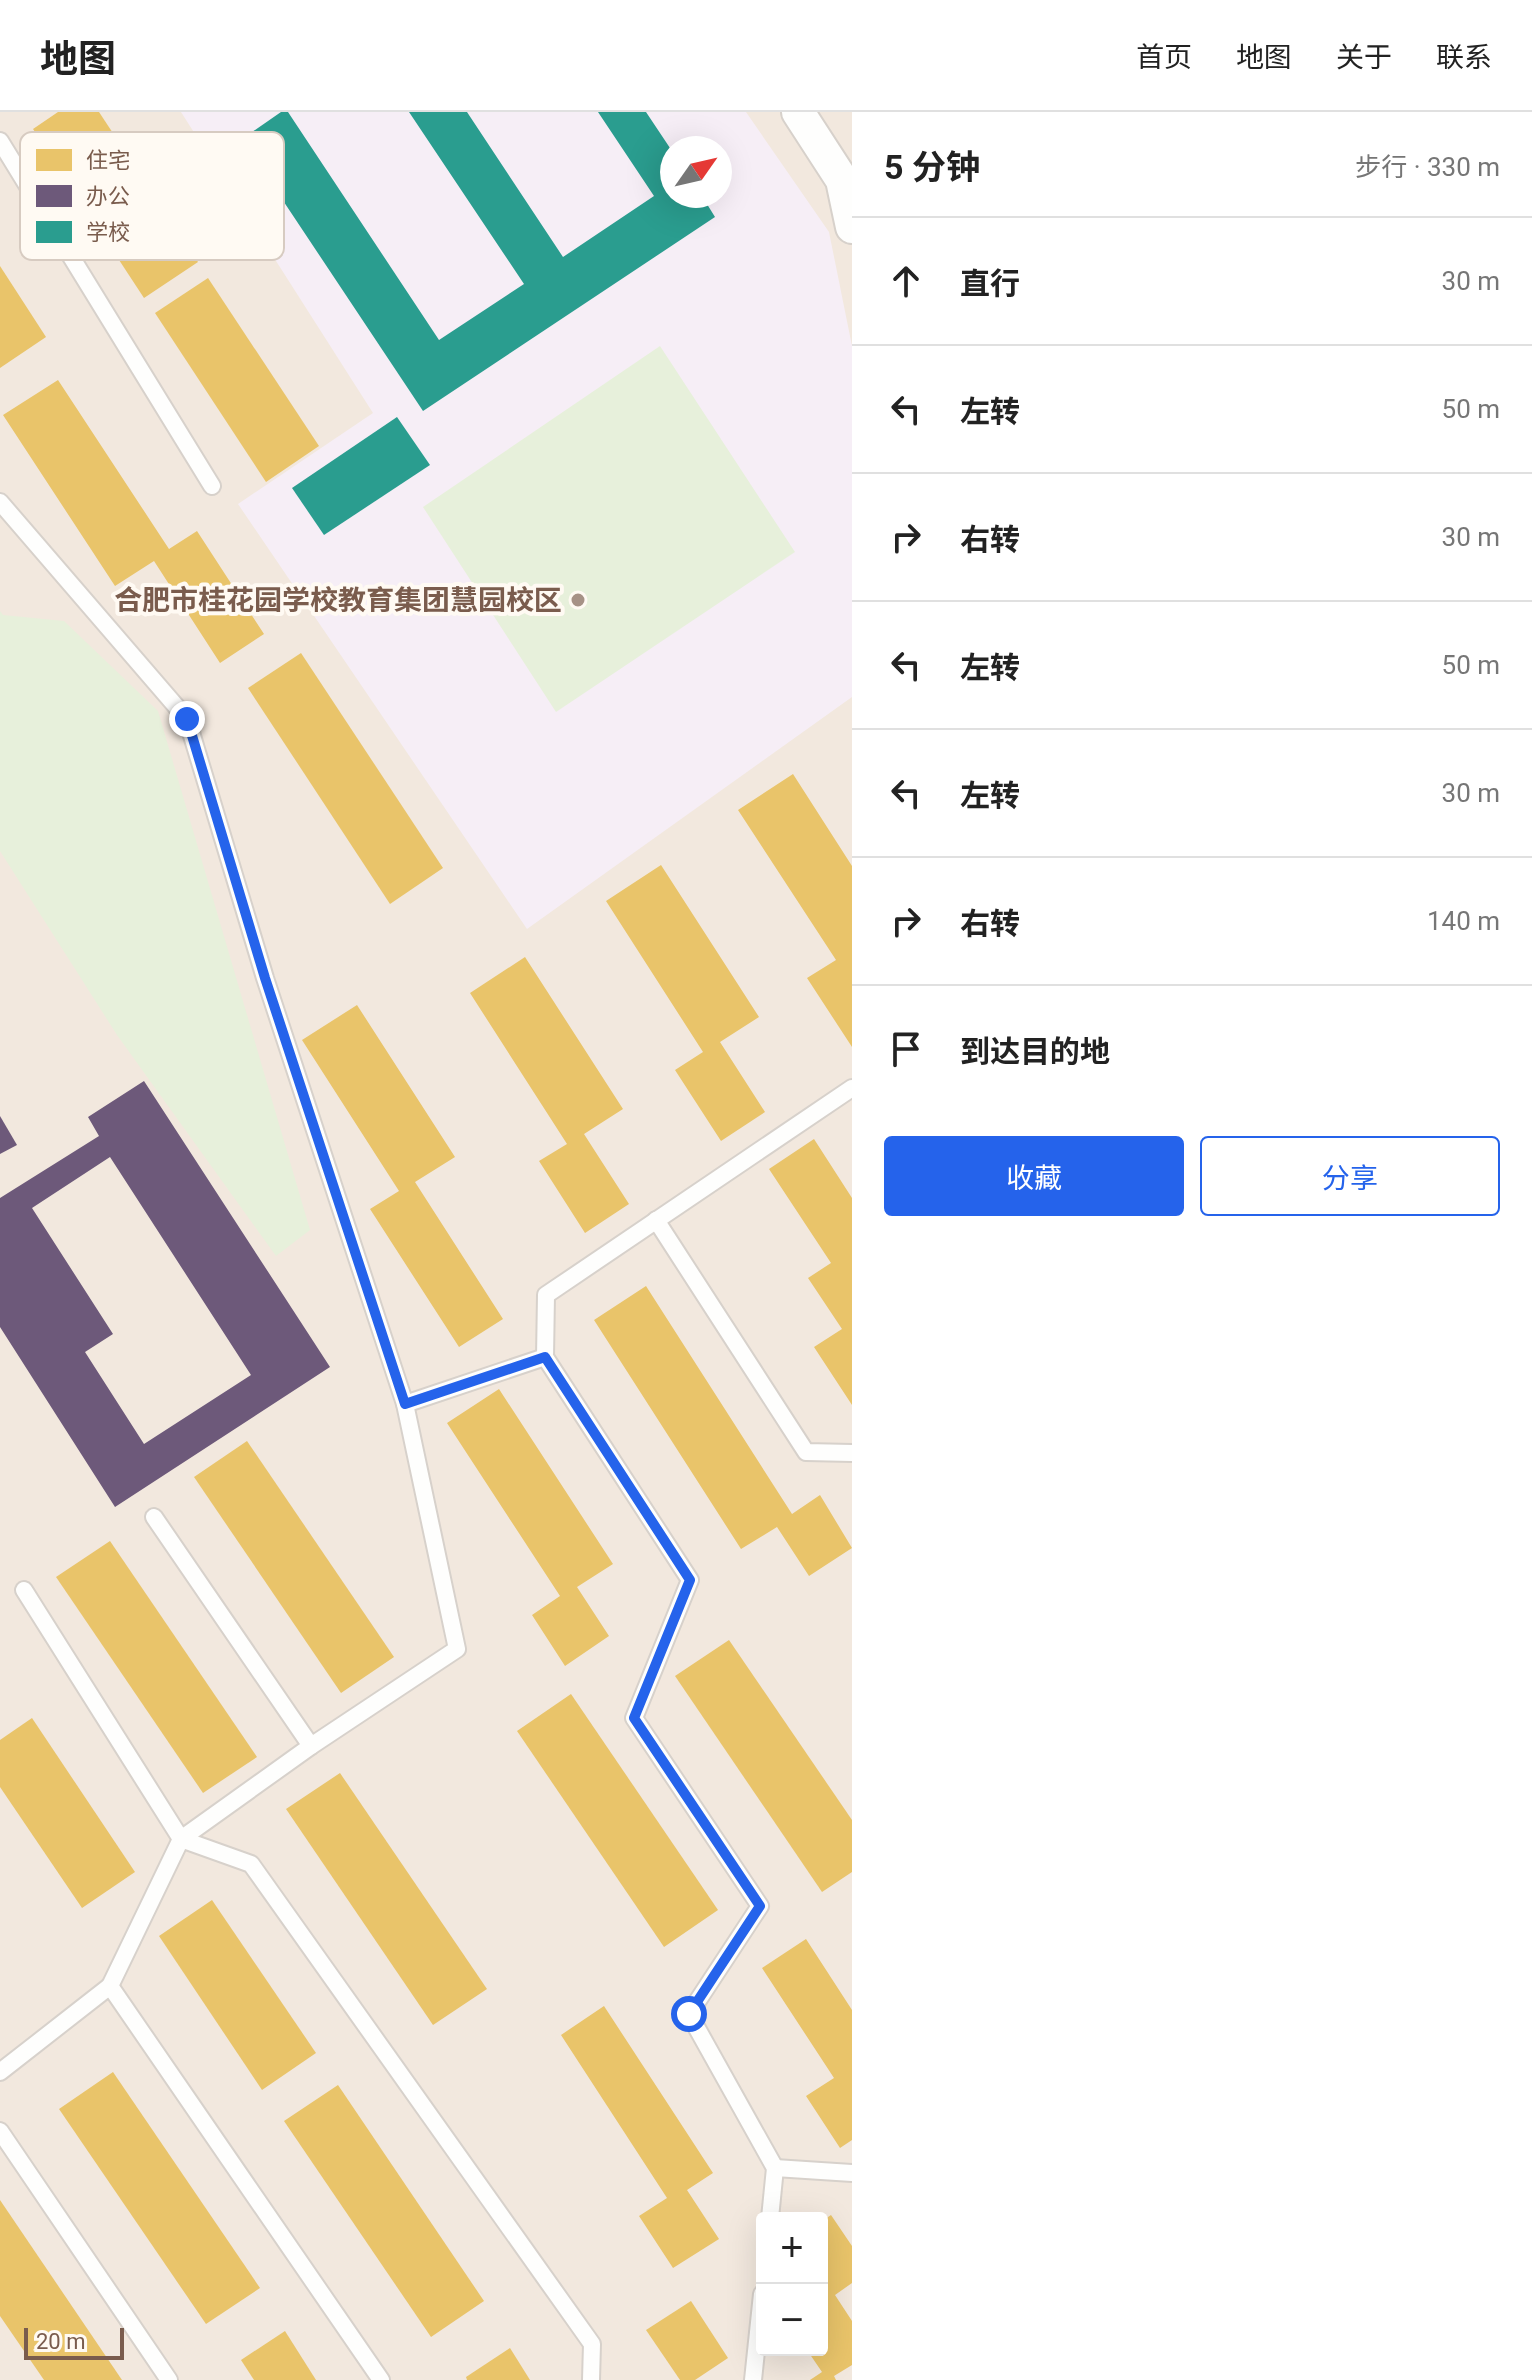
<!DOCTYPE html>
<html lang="zh">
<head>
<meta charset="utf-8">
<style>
  :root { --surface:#fff; --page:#f2f2f2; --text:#222; --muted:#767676; --line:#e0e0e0; --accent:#2563eb }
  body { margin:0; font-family:Roboto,"Noto Sans SC",sans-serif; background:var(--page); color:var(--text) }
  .controls { position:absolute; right:24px; bottom:24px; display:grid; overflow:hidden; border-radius:8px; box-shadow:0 8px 32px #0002 }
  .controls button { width:72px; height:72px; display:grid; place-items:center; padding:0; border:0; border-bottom:2px solid var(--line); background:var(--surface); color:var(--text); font:40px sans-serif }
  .compass { position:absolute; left:660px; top:24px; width:72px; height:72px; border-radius:50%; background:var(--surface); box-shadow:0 8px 32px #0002; rotate:56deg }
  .scale { position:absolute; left:24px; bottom:20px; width:100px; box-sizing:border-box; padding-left:8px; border:4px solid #7a5c4d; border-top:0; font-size:22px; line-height:28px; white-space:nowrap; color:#7a5c4d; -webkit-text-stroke:6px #fffaf3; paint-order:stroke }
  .stop { position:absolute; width:24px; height:24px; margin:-18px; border:6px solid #2563eb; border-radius:50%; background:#fff }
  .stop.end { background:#2563eb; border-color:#fff; box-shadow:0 2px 8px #0008 }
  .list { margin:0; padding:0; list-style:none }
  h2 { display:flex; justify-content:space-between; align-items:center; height:104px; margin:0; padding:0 32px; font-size:34px }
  h2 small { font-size:26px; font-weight:400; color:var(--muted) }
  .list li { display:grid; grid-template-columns:52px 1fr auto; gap:24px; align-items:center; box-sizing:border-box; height:128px; padding:0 32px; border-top:2px solid var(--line) }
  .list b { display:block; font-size:30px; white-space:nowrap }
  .list em { font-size:26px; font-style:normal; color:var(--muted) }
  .actions { display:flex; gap:16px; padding:24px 32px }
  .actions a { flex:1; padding:18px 0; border:2px solid var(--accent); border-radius:8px; text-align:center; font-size:28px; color:var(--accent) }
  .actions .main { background:var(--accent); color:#fff }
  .icon { flex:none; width:44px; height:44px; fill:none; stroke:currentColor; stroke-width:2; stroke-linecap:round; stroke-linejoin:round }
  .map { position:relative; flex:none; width:852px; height:2268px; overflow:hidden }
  header { display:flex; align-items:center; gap:48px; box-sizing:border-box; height:112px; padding:0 40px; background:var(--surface); border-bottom:2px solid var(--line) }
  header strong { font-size:38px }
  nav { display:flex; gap:44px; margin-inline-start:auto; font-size:28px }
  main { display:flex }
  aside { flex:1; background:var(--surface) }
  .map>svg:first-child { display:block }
  .residential { fill:#f2e8de; fill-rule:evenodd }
  .education { fill:#f6eef6; fill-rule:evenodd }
  .green { fill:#e7f0db }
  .homes { fill:#e9c46a }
  .offices { fill:#6d597a; fill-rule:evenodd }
  .schools { fill:#2a9d8f }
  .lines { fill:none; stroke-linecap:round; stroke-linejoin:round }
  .service-casing { stroke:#d7d1cb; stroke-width:20 }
  .minor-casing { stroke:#d7d1cb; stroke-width:36 }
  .service { stroke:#fefefd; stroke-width:16 }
  .minor { stroke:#fefefd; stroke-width:32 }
  .route { stroke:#2563eb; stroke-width:10 }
  .poi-dot { fill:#a69286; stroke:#fffaf3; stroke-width:3 }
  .labels { text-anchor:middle; stroke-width:8; stroke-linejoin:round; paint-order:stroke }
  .poi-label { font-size:28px; font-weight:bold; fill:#7a5c4d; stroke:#fffaf3; text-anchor:end }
  .key { fill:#fffaf3; stroke:#d7cbc1; stroke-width:2 }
  .key-label { font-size:22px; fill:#7a5c4d }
</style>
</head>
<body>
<header>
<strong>地图</strong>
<nav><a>首页</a><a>地图</a><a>关于</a><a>联系</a></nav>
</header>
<main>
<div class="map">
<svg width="852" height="2268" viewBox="0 0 852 2268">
  <rect width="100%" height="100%" fill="#f9f5f0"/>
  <!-- residential -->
  <path class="residential" d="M0,0H852V2268H0ZM672,36H720V84H672ZM762,2106H822V2238H762Z"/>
  <!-- education -->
  <path class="education" d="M181,0H746L829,120L852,234V585L527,817L238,392L373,301ZM672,36H720V84H672Z"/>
  <!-- green -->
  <g class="green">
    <polygon points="660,234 795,440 556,600 423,395"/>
    <polygon points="0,499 3,503 64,509 158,599 310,1118 276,1144 117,923 0,739"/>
  </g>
  <!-- homes -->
  <g class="homes">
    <polygon points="58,0 99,0 198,150 144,186 33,17"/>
    <polygon points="0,154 46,225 0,256"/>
    <polygon points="208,166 319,334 266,370 155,201"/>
    <polygon points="58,268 169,437 197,419 264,522 220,551 154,449 115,474 3,303"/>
    <polygon points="301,541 443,756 390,792 248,576"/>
    <polygon points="793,662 852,754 852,935 807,866 836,848 738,698"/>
    <polygon points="661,753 759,905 720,930 765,1000 721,1029 675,958 703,940 606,789"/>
    <polygon points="525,845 623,997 584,1022 629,1092 585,1121 539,1049 567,1032 470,881"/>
    <polygon points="357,893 455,1045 415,1070 503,1207 459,1235 370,1097 399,1079 302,928"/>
    <polygon points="814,1027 852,1086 852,1293 814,1235 842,1217 808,1166 831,1151 769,1057"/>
    <polygon points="646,1174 792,1402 820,1383 852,1436 809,1464 777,1415 741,1437 594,1208"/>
    <polygon points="499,1277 613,1452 577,1475 609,1524 565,1554 532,1503 560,1484 447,1311"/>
    <polygon points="247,1329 394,1545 341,1581 194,1365"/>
    <polygon points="110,1429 257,1645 203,1681 56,1465"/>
    <polygon points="729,1528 852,1708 852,1760 822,1780 675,1564"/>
    <polygon points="571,1582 718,1798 664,1835 517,1619"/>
    <polygon points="32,1606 135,1760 82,1796 0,1675 0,1628"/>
    <polygon points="340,1661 487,1877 433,1913 286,1697"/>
    <polygon points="212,1788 316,1941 262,1978 159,1824"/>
    <polygon points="806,1827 852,1898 852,2028 840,2036 806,1984 834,1966 762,1856"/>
    <polygon points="604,1894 713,2061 687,2078 719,2127 673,2156 639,2104 667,2086 561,1923"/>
    <polygon points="113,1960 260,2176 206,2212 59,1997"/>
    <polygon points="338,1973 484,2189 431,2225 284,2009"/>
    <polygon points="0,2088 122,2268 44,2268 0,2204"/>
    <polygon points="831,2103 852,2134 852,2171 835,2183 852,2209 852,2253 834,2264 836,2268 810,2268 822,2260 807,2238 822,2238 822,2109"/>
    <polygon points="691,2189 728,2246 695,2268 680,2268 646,2218"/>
    <polygon points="285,2219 316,2268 254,2268 241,2248"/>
    <polygon points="510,2236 530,2268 467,2268 466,2265"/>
  </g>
  <!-- offices -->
  <g class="offices">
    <path d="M144,969L330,1255L115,1395L0,1215V1086L99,1024L88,1005ZM110,1045L251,1263L144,1332L85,1240L113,1222L32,1096Z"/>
    <polygon points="0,1004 17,1033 0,1042"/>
  </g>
  <!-- schools -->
  <g class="schools">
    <polygon points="281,0 288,0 439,228 524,172 409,0 467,0 563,145 654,84 598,0 646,0 672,39 672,84 702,84 715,105 423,299 242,27"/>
    <polygon points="397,305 430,353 324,423 292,376"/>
  </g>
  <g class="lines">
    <defs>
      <g id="service">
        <polyline points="0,29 212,374"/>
        <polyline points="0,390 187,607 265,866 405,1292 457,1537 311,1634"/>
        <polyline points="656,1108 806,1340 852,1341"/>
        <polyline points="405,1292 545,1245"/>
        <polyline points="24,1478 181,1727 251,1752 592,2232 591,2268"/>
        <polyline points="110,1874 181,1727 311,1634 154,1405"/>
        <polyline points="0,1960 110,1874 381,2268"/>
        <polyline points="0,2019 169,2268"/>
        <polyline points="775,2056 852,2061"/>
        <polyline points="770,2106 775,2056 689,1902 760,1794 634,1606 690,1468 545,1245 546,1183 852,976"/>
        <polyline points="753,2268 762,2182"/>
      </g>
      <polyline id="minor" points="798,0 842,68 852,115"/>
    </defs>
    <!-- service casing -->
    <use href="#service" class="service-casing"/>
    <!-- minor casing -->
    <use href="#minor" class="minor-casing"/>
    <!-- service -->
    <use href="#service" class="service"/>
    <!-- minor -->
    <use href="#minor" class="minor"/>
  </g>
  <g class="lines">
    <!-- route -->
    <polyline class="route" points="187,607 265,866 405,1292 545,1245 690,1468 634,1606 760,1794 689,1902"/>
  </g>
  <!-- markers -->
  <circle class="poi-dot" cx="578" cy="488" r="8"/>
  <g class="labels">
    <!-- poi labels -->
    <g class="poi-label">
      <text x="562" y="498">合肥市桂花园学校教育集团慧园校区</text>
    </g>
  </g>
  <!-- legend -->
  <rect x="20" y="20" width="264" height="128" rx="12" class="key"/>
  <rect x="36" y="37" width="36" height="22" fill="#e9c46a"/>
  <rect x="36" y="73" width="36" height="22" fill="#6d597a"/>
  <rect x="36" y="109" width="36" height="22" fill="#2a9d8f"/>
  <g class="key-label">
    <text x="86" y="56">住宅</text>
    <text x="86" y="92">办公</text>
    <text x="86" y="128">学校</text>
  </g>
</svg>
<div class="controls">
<button>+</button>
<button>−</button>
</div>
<svg class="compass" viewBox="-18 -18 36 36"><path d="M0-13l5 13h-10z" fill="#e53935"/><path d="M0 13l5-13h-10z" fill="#767676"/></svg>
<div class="scale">20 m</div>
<div class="stop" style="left:689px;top:1902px"></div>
<div class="stop end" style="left:187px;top:607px"></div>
</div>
<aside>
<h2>5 分钟<small>步行 · 330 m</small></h2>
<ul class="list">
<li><svg class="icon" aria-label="ahead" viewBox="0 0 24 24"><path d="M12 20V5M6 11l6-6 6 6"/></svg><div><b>直行</b></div><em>30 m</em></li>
<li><svg class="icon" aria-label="left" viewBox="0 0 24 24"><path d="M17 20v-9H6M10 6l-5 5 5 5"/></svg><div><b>左转</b></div><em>50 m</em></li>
<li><svg class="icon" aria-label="right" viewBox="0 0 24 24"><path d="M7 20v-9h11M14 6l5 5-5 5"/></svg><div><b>右转</b></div><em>30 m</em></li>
<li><svg class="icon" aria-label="left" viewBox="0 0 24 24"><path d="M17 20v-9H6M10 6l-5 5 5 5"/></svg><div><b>左转</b></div><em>50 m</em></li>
<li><svg class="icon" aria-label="left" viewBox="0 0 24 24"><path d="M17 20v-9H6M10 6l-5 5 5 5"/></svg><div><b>左转</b></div><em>30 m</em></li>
<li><svg class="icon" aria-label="right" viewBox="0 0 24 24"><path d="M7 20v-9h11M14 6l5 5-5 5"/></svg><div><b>右转</b></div><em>140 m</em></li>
<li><svg class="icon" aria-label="arrive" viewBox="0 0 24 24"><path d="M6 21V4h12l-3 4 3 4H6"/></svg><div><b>到达目的地</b></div></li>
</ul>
<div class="actions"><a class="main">收藏</a><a>分享</a></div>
</aside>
</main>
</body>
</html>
